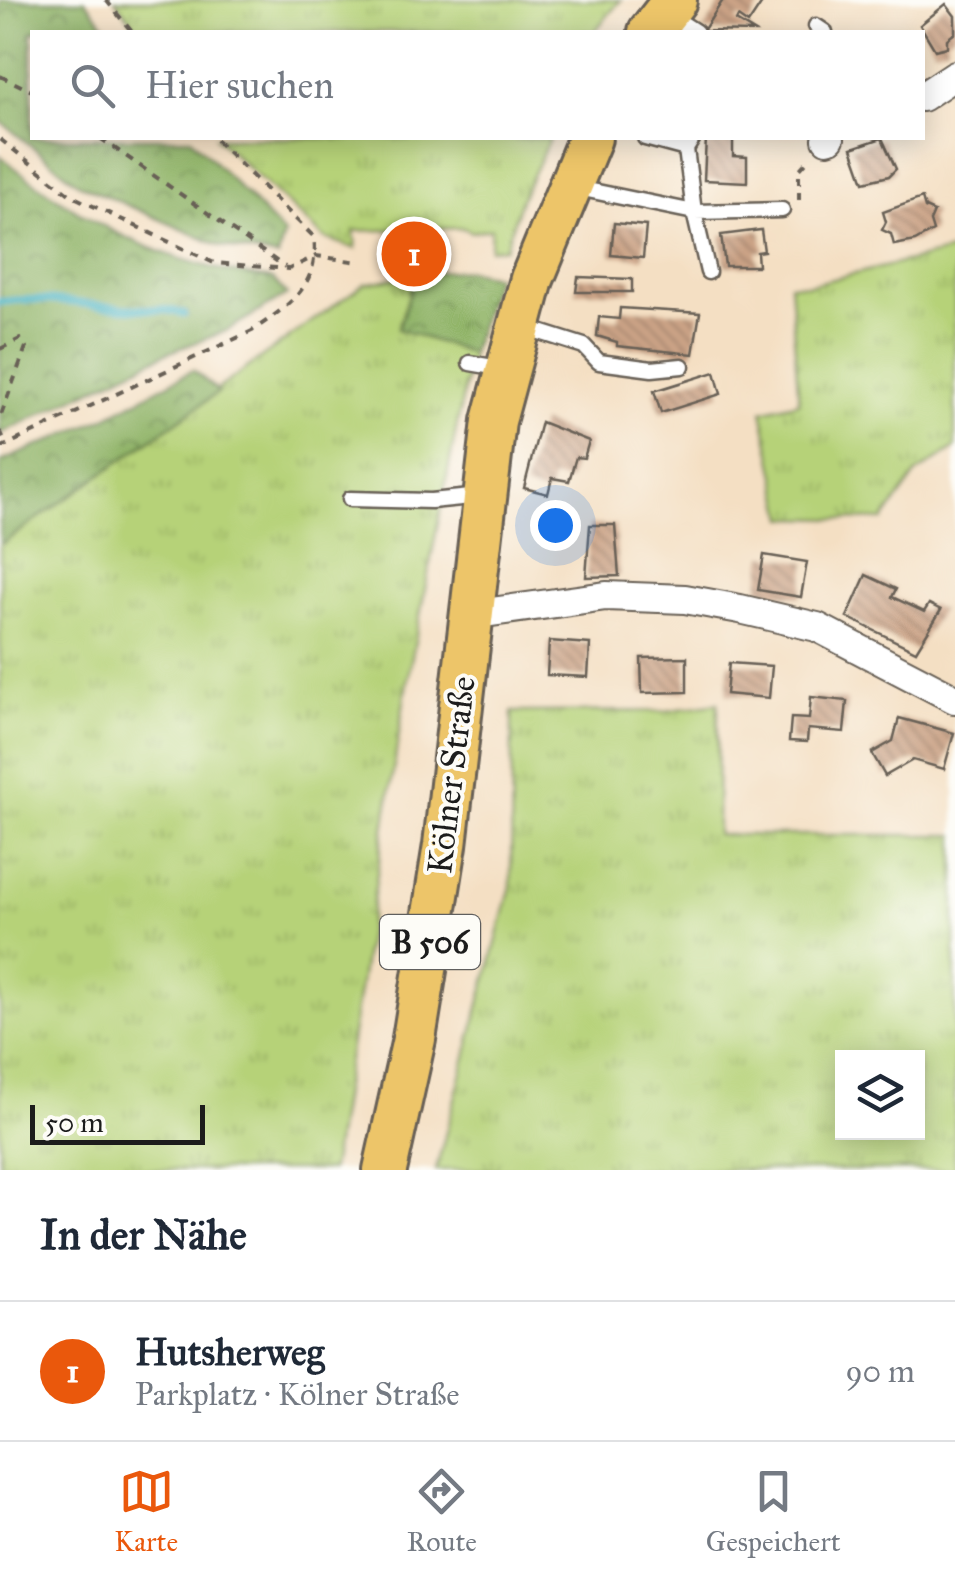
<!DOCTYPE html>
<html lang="de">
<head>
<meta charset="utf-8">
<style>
  :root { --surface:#fff; --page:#f2f2f3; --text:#1f2937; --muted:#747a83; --line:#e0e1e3; --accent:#ea580c }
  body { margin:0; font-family:"IM FELL Great Primer",serif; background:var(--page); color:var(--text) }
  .controls { position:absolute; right:30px; bottom:30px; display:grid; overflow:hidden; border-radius:0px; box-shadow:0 5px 25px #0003 }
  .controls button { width:90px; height:90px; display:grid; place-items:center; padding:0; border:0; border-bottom:2px solid var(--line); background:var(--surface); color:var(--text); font:50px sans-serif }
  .scale { position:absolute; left:30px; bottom:25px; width:175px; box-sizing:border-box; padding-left:10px; border:5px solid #1c1c1c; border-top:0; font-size:28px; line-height:35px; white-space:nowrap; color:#1c1c1c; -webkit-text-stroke:8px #fdfcf7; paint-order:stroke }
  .you { position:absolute; left:555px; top:525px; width:35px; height:35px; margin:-25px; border:8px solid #fff; border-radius:50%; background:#1a73e8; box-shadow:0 0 0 15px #1a73e833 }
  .badge { display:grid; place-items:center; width:65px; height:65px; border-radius:50%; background:var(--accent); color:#fff; font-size:32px; font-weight:700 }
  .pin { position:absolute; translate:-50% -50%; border:5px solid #fff; box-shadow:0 2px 10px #0006 }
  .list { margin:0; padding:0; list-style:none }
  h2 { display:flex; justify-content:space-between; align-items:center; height:130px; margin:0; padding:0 40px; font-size:42px }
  h2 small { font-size:32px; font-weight:400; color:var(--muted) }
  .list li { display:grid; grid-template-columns:65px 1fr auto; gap:30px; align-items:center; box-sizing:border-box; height:140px; padding:0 40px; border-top:2px solid var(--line) }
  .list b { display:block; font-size:38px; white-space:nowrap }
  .list p { margin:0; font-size:32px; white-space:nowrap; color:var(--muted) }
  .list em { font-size:32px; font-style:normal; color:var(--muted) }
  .icon { flex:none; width:55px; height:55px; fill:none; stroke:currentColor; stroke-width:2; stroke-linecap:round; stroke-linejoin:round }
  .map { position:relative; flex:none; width:955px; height:1170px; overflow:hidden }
  .search { position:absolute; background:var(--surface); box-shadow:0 5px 25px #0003; left:30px; right:30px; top:30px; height:110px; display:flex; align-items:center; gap:25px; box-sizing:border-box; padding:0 35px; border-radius:0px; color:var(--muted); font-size:38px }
  .sheet { height:270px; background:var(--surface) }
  nav { display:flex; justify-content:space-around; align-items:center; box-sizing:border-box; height:140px; border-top:2px solid var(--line); background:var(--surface); font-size:28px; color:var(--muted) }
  nav a { display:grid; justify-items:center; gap:5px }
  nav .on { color:var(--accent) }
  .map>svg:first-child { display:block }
  .grass { fill:url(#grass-tufts); stroke:#69774a; stroke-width:2.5; fill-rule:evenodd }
  .forest { fill:url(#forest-crowns); stroke:#566842; stroke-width:2.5 }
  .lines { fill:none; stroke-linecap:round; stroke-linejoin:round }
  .stream { stroke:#40aebd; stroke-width:8 }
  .building { fill:url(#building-back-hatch) }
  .service-casing { stroke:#686056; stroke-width:19 }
  .minor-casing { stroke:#686056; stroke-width:32 }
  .primary-casing { stroke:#686056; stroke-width:48 }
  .path { stroke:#686056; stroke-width:4; stroke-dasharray:8 8; stroke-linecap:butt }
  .service { stroke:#fff; stroke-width:14 }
  .minor { stroke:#fff; stroke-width:28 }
  .primary { stroke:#edc569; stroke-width:42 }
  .labels { text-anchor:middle; stroke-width:8; stroke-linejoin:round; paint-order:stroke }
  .shield { fill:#fdfcf7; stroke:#605f5e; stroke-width:2.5 }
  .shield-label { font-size:32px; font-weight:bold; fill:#1c1c1c }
  .street-label { font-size:35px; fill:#1c1c1c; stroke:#fdfcf7 }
</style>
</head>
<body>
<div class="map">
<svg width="955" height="1170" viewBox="0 0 955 1170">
  <defs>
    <pattern id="grass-tufts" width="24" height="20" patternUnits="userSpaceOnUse" patternTransform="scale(2.5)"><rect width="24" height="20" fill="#b6d278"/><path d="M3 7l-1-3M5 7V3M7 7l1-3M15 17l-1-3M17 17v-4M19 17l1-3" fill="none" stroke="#9cb467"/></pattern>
    <pattern id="forest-crowns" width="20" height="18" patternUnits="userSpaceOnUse" patternTransform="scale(2.5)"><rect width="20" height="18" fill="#90b468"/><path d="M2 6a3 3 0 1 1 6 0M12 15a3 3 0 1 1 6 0" fill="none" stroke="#759255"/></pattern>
    <pattern id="building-back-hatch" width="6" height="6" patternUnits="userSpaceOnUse" patternTransform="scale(2.5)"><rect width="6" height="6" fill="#cba386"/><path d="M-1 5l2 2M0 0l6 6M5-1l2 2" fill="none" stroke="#a4846d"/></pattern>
  </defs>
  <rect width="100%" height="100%" fill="#fdfcf7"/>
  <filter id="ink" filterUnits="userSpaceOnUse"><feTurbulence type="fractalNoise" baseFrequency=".01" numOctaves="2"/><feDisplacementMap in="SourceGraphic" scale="20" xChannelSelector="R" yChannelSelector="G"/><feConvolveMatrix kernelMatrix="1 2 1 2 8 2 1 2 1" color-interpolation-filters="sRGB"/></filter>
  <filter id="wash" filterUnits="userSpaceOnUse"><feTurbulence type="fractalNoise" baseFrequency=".0048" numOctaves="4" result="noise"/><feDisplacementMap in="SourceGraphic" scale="40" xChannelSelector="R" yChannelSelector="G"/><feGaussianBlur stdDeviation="2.25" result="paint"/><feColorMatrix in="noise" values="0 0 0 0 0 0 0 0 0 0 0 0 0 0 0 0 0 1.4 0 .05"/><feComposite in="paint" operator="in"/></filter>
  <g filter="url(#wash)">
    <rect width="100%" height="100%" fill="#f4dfc3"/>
    <!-- grass -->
    <g class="grass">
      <polygon points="115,0 621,0 594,32 140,32"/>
      <polygon points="216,138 550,138 521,199 505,248 490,249 491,229 471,232 463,228 354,231 356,249 324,238"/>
      <polygon points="955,250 955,448 917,473 883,520 785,518 762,411 799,402 790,284 808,285"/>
      <polygon points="416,274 398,329 471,353 407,682 331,1170 0,1170 0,545 364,284"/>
      <path d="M718,703L717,835H955V1170H436L511,886L512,712L665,711ZM842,1058H918V1132H842Z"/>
    </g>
    <!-- forest -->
    <g class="forest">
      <polygon points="0,0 85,0 110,32 32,32 32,138 191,138 284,234 278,257 220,246 79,184 0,121"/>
      <path d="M0,156C85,224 163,265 273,279L287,295L224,332L165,354L0,434V304C53,295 135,308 187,316V312C164,305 148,307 125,306C81,304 44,294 0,299Z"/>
      <polygon points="465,270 496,276 471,353 398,329 416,274"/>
      <polygon points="193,370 219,392 0,545 0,462 102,419"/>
    </g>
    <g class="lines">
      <!-- stream -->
      <path class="stream" d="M0,302C42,296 78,304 121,308C144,310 162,307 184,314"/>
    </g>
    <g id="blocks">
      <!-- building -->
      <g class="building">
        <polygon points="723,0 764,0 748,24 738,17 736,21 754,32 703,31"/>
        <polygon points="946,4 955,16 955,33 947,39 947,47 935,50 920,25"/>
        <polygon points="706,138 733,138 733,156 747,157 747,182 704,180"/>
        <polygon points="882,138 896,169 889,176 864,182 852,148"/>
        <polygon points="922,198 925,208 934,212 930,221 933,231 915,241 894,245 891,234 882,230 886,222 883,212"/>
        <polygon points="614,223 646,226 643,258 611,255"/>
        <polygon points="761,230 764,251 757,252 758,266 725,266 721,235"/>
        <polygon points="578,277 632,279 632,292 576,292"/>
        <polygon points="620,308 700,313 693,354 617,346 617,342 597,336 599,317 619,319"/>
        <polygon points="715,372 721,394 661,413 654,391"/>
        <polygon points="541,422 589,441 584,458 576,457 569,481 552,478 548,494 524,488"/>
        <polygon points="590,525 615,525 619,576 586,577"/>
        <polygon points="764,555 807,562 801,597 758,590"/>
        <polygon points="866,575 896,589 892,597 924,612 929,604 941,610 916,651 847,617"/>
        <polygon points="549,641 590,644 588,677 547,675"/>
        <polygon points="687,657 687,692 642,693 641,658"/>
        <polygon points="729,663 772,666 769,698 726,694"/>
        <polygon points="811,697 847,701 844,732 808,729 807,742 789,741 791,718 809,719"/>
        <polygon points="899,718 954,733 944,769 913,760 885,776 872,753 893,741"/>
      </g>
    </g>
  </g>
  <g filter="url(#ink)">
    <use href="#blocks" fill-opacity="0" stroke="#686056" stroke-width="2.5"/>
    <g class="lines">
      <defs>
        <g id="service">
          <polyline points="668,14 696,32"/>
          <polyline points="816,26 825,32"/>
          <polyline points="645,138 686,149"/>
          <polyline points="573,187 694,212 686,149 693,138"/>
          <polyline points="708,272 694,212 782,210"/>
          <polyline points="524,327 584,346 599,362 652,369 682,366"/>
          <polyline points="470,363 505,369"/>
          <polyline points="350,499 431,501 481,496"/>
        </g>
        <g id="minor">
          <polyline points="922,97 955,75"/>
          <polyline points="827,139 830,138"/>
          <polyline points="470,615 606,596 685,599 740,609 817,627 955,699"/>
        </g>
        <g id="primary">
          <polyline points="650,32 675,0"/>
          <polyline points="385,1170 414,1039 445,845 494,421 532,279 590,138"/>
        </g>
      </defs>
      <!-- service casing -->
      <use href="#service" class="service-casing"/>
      <!-- minor casing -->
      <use href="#minor" class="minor-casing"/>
      <!-- primary casing -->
      <use href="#primary" class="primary-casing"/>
      <!-- path -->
      <g class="path">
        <polyline points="106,0 132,32"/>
        <polyline points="0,76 32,91"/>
        <polyline points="100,138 285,267"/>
        <polyline points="0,139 72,196 214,263 289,269 316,256 359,262"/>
        <polyline points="799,200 799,170 810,158"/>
        <polyline points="0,349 20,339 26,347 0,418"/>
        <polyline points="0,431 6,445"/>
        <path d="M0,448L252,331C289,305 320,286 314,237L214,138"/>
      </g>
      <!-- service -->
      <use href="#service" class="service"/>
      <!-- minor -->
      <use href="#minor" class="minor"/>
      <!-- primary -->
      <use href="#primary" class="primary"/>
    </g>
  </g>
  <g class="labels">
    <!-- shield labels -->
    <rect class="shield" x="380" y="915" width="100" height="54" rx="8"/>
    <g class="shield-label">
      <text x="430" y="953">B 506</text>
    </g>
    <!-- street labels -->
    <g class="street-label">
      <text transform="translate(451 775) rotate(-83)" y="12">Kölner Straße</text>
    </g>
  </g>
</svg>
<div class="controls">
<button><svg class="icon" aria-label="layers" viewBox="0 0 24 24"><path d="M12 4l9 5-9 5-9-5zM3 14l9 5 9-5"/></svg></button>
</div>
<div class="scale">50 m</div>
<div class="you"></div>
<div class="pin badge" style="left:414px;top:254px">1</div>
<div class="search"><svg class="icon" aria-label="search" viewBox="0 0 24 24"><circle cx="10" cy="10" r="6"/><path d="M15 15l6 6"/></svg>Hier suchen</div>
</div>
<section class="sheet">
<h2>In der Nähe<small></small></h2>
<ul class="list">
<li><span class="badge">1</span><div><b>Hutsherweg</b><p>Parkplatz · Kölner Straße</p></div><em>90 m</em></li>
</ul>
</section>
<nav>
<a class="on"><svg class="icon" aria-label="map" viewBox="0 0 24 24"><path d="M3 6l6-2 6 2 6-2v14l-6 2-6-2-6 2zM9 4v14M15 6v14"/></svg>Karte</a>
<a><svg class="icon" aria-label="directions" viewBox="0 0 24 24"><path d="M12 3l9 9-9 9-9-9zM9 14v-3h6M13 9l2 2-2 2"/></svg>Route</a>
<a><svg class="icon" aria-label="saved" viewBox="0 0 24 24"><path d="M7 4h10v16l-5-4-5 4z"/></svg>Gespeichert</a>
</nav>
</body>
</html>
